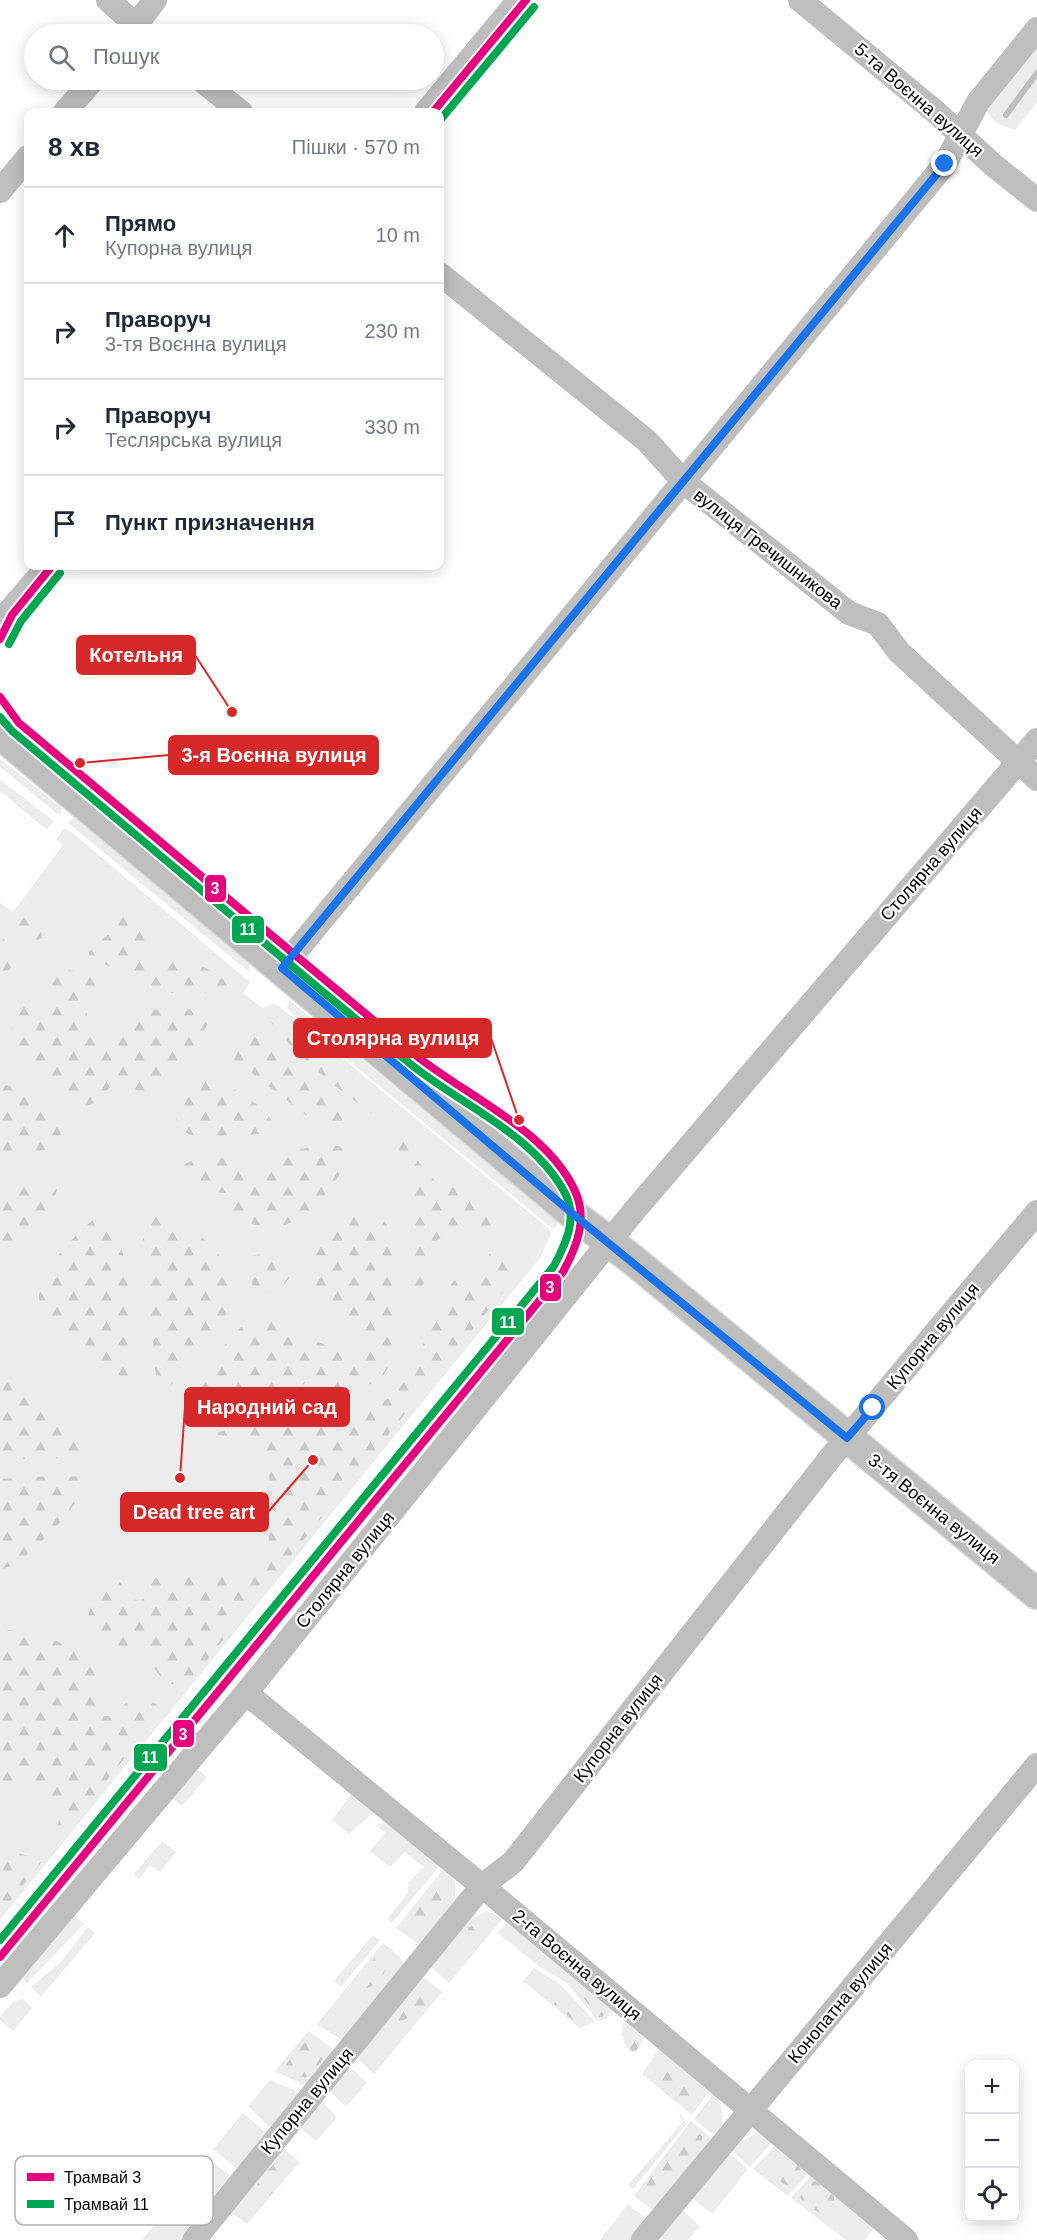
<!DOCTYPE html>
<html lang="uk">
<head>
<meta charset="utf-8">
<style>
  :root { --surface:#fff; --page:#f6f6f7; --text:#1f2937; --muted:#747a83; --line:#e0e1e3 }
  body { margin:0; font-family:Arial,sans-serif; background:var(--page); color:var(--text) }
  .controls { position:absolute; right:18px; bottom:18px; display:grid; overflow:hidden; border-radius:12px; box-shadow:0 3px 15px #0003 }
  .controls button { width:54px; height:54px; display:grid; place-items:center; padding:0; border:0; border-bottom:2px solid var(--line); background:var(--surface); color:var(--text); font:30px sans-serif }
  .stop { position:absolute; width:18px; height:18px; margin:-14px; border:4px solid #1a73e8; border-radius:50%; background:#fff }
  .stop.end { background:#1a73e8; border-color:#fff; box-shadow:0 2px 6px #0008 }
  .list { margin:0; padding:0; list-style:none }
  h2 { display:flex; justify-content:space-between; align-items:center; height:78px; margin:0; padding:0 24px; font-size:26px }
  h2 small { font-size:20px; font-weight:400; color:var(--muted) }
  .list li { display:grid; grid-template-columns:39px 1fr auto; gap:18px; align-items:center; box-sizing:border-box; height:96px; padding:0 24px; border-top:2px solid var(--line) }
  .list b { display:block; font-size:22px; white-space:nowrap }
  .list p { margin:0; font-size:20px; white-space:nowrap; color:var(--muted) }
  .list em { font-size:20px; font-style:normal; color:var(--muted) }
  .icon { flex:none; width:33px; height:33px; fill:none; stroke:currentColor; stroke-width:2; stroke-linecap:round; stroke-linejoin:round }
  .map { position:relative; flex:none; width:1037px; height:2240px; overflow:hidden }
  .search { position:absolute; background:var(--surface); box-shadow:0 3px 15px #0003; left:24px; top:24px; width:420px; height:66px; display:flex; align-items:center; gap:15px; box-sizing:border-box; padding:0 21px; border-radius:33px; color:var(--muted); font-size:22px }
  .panel { position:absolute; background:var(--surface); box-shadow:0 3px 15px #0003; left:24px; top:108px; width:420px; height:462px; border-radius:12px }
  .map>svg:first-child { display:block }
  .green { fill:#ececec }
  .forest { fill:url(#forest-firs) }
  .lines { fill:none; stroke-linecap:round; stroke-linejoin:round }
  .stream { stroke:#bfbfbf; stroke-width:6 }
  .major-casing { stroke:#dbdbdb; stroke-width:33 }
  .minor { stroke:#bebebe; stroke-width:24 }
  .major { stroke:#bebebe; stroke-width:30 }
  .tram { stroke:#bebebe; stroke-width:1.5 }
  .tram-1-casing { stroke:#fff; stroke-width:12 }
  .tram-2-casing { stroke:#fff; stroke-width:12 }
  .tram-1 { stroke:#e5007d; stroke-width:8 }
  .tram-2 { stroke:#00a651; stroke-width:8 }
  .route { stroke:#1a73e8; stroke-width:8 }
  .labels { text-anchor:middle; stroke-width:4.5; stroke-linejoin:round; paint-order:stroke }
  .street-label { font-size:18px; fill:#000; stroke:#fff }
  .key { fill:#fff; stroke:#b2b2b2; stroke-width:1.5 }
  .key-label { font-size:16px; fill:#000 }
  .leader { fill:none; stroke:#d62828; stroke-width:2 }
  .callout-dot { fill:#d62828; stroke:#fff; stroke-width:2 }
  .callout { fill:#d62828; stroke:#d62828; stroke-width:2 }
  .callout-label { font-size:20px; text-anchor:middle; font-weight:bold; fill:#fff }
  .line-badge { stroke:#fff; stroke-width:2 }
  .badge-label { font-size:16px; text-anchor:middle; font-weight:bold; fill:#fff }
</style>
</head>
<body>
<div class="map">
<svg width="1037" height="2240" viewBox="0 0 1037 2240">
  <defs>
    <pattern id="forest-firs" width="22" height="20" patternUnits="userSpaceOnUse" patternTransform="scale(1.5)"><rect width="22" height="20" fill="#ececec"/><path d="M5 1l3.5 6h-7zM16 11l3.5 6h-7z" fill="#c9c9c9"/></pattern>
  </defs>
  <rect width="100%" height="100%" fill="#fff"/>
  <!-- green -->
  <g class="green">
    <path d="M1037,36V102L1015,130C997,125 989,120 983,101Z"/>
    <polygon points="0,759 62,808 59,815 0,767"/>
    <polygon points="0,780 54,821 47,830 0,791"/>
    <polygon points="74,817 244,955 250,962 249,972 68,823"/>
    <polygon points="64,829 70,831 250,982 243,993 262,1008 272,1004 279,1006 549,1229 551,1234 540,1258 0,1920 0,903 13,912 63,845 56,839"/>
    <polygon points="289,1000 556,1219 558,1223 555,1228 552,1228 290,1012 287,1007"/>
    <polygon points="196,1768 207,1777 182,1806 171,1797"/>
    <polygon points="354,1791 376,1810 349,1834 332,1820"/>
    <polygon points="389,1821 441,1864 392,1923 387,1919 408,1893 408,1883 424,1867 405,1852 390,1867 370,1851 385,1833 376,1825"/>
    <polygon points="162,1841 176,1852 160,1872 150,1865 139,1879 134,1874"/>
    <path d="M445,1867C474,1893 438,1923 421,1946L396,1928Z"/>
    <polygon points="486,1911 504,1917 449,1983 431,1967 470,1920"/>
    <polygon points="74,1916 84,1924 27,1983 22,1979"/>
    <polygon points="509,1920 614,2008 607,2018 598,2021 567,1983 537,1965 498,1933"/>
    <polygon points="88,1927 95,1933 41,1997 31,1987 60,1963"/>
    <polygon points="373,1935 380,1940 341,1987 334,1981"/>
    <polygon points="383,1943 400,1957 406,1966 345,2042 317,2024"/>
    <polygon points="534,1968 561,1985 595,2022 580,2028 523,1981"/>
    <polygon points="423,1977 442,1992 374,2074 356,2057"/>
    <polygon points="23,1999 32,2008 13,2031 0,2020 0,2017 14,2001"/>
    <polygon points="308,2031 331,2047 333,2052 308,2087 275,2071"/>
    <polygon points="661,2046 712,2088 692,2115 642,2074"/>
    <polygon points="348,2066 367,2082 348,2105 345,2106 328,2090"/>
    <polygon points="270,2080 294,2090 298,2094 270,2128 248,2106"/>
    <path d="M715,2092C723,2107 726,2122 716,2137L694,2119Z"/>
    <polygon points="320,2099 336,2116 335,2120 316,2141 298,2126"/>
    <polygon points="679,2110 686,2124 633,2189 628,2185 682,2123"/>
    <polygon points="243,2113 266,2133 237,2169 213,2149"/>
    <polygon points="691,2121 713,2140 654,2211 634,2196"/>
    <polygon points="758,2132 774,2140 750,2167 730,2149"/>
    <polygon points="778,2143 811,2170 788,2196 753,2169"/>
    <polygon points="281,2147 300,2162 247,2224 230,2212"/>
    <polygon points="727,2152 748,2169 712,2214 691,2197"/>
    <polygon points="208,2158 230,2176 212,2198 204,2197 190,2187 190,2179"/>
    <polygon points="814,2173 876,2224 865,2240 846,2240 791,2198"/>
    <polygon points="176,2197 183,2197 201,2212 178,2240 142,2240"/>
    <polygon points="628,2204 647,2220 630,2240 600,2240"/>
    <polygon points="681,2209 700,2226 688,2240 666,2240 660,2235"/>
  </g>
  <!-- forest -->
  <g class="forest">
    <path d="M105,891L125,902L148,927V939L141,955L146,963L160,968C168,968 170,962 177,961C196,958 225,977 235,992L171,993L147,989L121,972L89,957V952L113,930V911Z"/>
    <path d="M0,915L10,923C28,915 42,911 42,938L38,940L15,933L0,922Z"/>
    <polygon points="0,936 14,949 19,958 0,981"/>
    <path d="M57,966L81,973L99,982C96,1001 79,1003 91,1028L102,1034L122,1027L134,1004L158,1010L209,1009L213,1013C207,1031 165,1091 145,1092C133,1093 129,1080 116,1082L92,1104L86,1106L26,1057L16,1040L6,1014L7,1008L20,1003L40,1018L49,1020L52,972Z"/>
    <path d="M269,1019L307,1049L398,1129L391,1127C350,1098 297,1060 269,1019Z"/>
    <polygon points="250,1034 262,1039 363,1121 340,1128 320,1126 232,1058 233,1049"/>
    <path d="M206,1078C228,1082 269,1107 276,1129L270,1132C244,1135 172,1154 176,1109L197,1082Z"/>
    <path d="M0,1084C22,1086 56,1113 61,1135L51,1149L0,1158Z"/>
    <path d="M403,1140C417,1157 425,1176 445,1188L452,1187L484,1204L499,1222L498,1229L493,1234L459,1227L433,1243L428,1274L419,1293L415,1290L414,1280V1194L399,1148Z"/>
    <path d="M338,1146L347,1150C349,1163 341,1173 334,1183C316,1209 291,1234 256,1225C250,1223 243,1221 239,1218C231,1212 231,1200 226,1193C212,1192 192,1193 183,1180V1166C196,1153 229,1157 244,1162L251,1177L255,1179C271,1174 276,1161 290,1153C303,1146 323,1146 338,1146Z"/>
    <path d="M28,1182L54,1185L57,1190C50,1210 21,1257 0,1262V1186Z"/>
    <path d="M341,1213L366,1221L383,1219L390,1229C399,1263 407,1351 381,1378C374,1384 364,1386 355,1388C331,1391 333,1390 312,1379L308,1380L292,1395L281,1401L236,1410H222L204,1405L194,1410L186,1404C192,1381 231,1335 250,1319H279L294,1324V1347L300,1352L315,1340C330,1348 348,1357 364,1344C362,1318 327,1314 316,1296C311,1288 311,1255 310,1245L330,1221Z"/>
    <path d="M159,1214C180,1221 217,1242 224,1265C228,1278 225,1290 234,1301L215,1333L164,1393L159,1389L155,1369L143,1240C144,1229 146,1217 159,1214Z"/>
    <path d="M98,1216H105C130,1235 135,1339 134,1372L122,1380C95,1367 36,1326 39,1292C41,1269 80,1229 98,1216Z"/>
    <path d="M496,1251L512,1257C518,1270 513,1277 506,1288L199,1670C168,1700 160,1678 145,1650L130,1645L121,1650L113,1645L88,1617L96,1586L106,1572L113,1573L133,1599L140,1601C150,1596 148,1583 157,1577L203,1574L227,1569L247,1575C256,1573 269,1564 271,1555C273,1548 268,1540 268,1532C269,1503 278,1478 256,1453C244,1438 228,1439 211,1433C246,1427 371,1415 392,1396C413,1377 422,1345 434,1319L447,1314L452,1306L446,1292C464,1264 466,1279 489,1275L487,1260L489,1254Z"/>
    <path d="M259,1254L285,1262L291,1275C280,1292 270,1299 252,1285L250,1265L253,1256Z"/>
    <path d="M0,1378C18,1388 84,1438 92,1455L74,1458L0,1459Z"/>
    <path d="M54,1476L91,1477C85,1498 22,1570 0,1569V1479Z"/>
    <path d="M8,1630C34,1631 85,1646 97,1671L94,1699L98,1716H110C132,1701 133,1688 162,1708L147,1730L0,1914V1869L15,1852L28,1856L34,1855L57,1827L60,1815L28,1783H21L11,1787L0,1782V1634Z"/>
    <path d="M438,1884L445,1886C452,1903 432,1935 413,1934C405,1916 423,1894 438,1884Z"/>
    <polygon points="484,1917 492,1920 492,1926 480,1943 470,1941 468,1928"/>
    <path d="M385,1953C392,1970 376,1990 359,1989L355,1984C360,1973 374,1955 385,1953Z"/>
    <polygon points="574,1980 600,1999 608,2011 602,2017 598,2017 571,1981"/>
    <path d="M423,1987L433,1992C429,2009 405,2020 390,2026L387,2025L411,1996Z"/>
    <polygon points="562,1993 585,2014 587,2022 575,2022 554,2004 558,1994"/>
    <path d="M623,2023L630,2025L644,2039L635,2053C624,2049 620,2034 623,2023Z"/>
    <polygon points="310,2039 319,2042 326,2050 321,2062 305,2078 283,2069 300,2046"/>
    <polygon points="667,2066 697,2092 698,2097 692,2106 684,2105 663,2084 659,2070"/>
    <path d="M692,2131H696L702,2136C704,2150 663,2201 649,2202L643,2198C642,2181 678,2142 692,2131Z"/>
    <path d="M282,2157H285L290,2164C286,2175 274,2195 264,2199C258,2201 255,2198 250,2200L239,2215L237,2212L267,2171Z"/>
    <circle cx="789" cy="2173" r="12"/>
    <polygon points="816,2181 834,2196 834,2203 824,2215 804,2204 800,2197 809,2183"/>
  </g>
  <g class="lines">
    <!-- stream -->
    <polyline class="stream" points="1006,115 1037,73"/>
    <defs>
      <polyline id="major" points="0,734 579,1219 633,1260 1037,1594"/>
    </defs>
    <!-- major casing -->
    <use href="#major" class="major-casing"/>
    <!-- minor -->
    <g class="minor">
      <polyline points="108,0 146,34"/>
      <polyline points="800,0 937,113 992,164 1037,200"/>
      <polyline points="129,34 155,0"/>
      <polyline points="201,80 241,112"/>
      <polyline points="65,112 93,80"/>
      <polyline points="426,112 519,0"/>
      <polyline points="0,191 28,157"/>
      <polyline points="440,274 647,441 684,482 849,613 878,624 899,652 1037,779"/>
      <polyline points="0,622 48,566"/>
      <polyline points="282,968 945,164 978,102 1037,29"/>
      <polyline points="246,1693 482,1886 906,2240"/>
      <polyline points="0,1986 246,1693 634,1211 1037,740"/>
      <polyline points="194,2240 482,1886 513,1862 831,1457 1037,1212"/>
      <polyline points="643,2240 1037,1765"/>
    </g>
    <!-- major -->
    <use href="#major" class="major"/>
    <!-- tram -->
    <polyline class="tram" points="0,723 32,734"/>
    <defs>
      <g id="tram-1">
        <polyline points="433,112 526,0"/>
        <polyline points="0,639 12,615 52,566"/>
        <path d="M0,697L19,723C152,834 284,947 418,1057C467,1096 548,1131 575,1191C588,1219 577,1246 563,1272L0,1957"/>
      </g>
      <g id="tram-2">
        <polyline points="441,119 534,7"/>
        <polyline points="9,644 21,621 60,573"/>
        <path d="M0,717L12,731C146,843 278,956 413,1066C462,1105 534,1135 565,1193C578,1219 566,1243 554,1266L0,1940"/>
      </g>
    </defs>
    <!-- tram-1 casing -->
    <use href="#tram-1" class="tram-1-casing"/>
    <!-- tram-2 casing -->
    <use href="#tram-2" class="tram-2-casing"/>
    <!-- tram-1 -->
    <use href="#tram-1" class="tram-1"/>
    <!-- tram-2 -->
    <use href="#tram-2" class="tram-2"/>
  </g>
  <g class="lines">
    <!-- route -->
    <polyline class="route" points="873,1408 847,1438 579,1219 282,968 945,164"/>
  </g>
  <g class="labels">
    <!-- street labels -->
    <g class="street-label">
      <text transform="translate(919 100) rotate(41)" y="6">5-та Воєнна вулиця</text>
      <text transform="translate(768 549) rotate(38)" y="6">вулиця Гречишникова</text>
      <text transform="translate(931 864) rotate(-49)" y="6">Столярна вулиця</text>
      <text transform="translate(933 1336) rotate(-50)" y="6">Купорна вулиця</text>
      <text transform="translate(934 1509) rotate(39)" y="6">3-тя Воєнна вулиця</text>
      <text transform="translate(345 1570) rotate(-51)" y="6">Столярна вулиця</text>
      <text transform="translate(618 1728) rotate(-52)" y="6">Купорна вулиця</text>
      <text transform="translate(577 1965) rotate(40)" y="6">2-га Воєнна вулиця</text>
      <text transform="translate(840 2003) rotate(-50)" y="6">Конопатна вулиця</text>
      <text transform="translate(307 2101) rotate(-50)" y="6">Купорна вулиця</text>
    </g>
  </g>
  <!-- legend -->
  <rect x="15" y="2156" width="198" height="69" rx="9" class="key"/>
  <rect x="27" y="2173" width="27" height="8" fill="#e5007d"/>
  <rect x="27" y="2200" width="27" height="8" fill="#00a651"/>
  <g class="key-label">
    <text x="64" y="2183">Трамвай 3</text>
    <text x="64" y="2210">Трамвай 11</text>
  </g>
  <!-- callouts -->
  <path class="leader" d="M232 712L195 655M80 763L169 755M519 1120L491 1038M180 1478L185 1407M313 1460L268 1512"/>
  <g class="callout-dot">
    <circle cx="232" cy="712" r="6"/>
    <circle cx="80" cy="763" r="6"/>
    <circle cx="519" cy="1120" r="6"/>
    <circle cx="180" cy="1478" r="6"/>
    <circle cx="313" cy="1460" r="6"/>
  </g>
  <g class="callout">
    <rect x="77" y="636" width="118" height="38" rx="6"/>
    <rect x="169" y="736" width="209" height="38" rx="6"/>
    <rect x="294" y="1019" width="197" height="38" rx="6"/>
    <rect x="185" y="1388" width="164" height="38" rx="6"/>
    <rect x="121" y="1493" width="147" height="38" rx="6"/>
  </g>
  <g class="callout-label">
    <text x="136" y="662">Котельня</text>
    <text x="274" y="762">3-я Воєнна вулиця</text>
    <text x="393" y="1045">Столярна вулиця</text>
    <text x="267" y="1414">Народний сад</text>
    <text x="194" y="1519">Dead tree art</text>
  </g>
  <g class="line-badge">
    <rect x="204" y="874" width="23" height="29" rx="6" fill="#e5007d"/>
    <rect x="231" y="915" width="34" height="29" rx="6" fill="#00a651"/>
    <rect x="539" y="1273" width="23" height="29" rx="6" fill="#e5007d"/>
    <rect x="491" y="1307" width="34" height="29" rx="6" fill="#00a651"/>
    <rect x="172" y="1719" width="23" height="29" rx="6" fill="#e5007d"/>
    <rect x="133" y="1743" width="35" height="29" rx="6" fill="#00a651"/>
  </g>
  <g class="badge-label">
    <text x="215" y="894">3</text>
    <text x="248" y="935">11</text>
    <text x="550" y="1293">3</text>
    <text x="508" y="1328">11</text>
    <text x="183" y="1740">3</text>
    <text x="150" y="1763">11</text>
  </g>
</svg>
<div class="controls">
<button>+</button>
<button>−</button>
<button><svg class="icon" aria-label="locate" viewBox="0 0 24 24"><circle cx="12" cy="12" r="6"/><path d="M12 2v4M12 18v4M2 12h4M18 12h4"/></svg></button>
</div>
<div class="stop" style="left:873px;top:1408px"></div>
<div class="stop end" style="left:945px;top:164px"></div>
<div class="search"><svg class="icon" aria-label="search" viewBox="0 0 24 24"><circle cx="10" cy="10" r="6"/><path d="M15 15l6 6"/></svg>Пошук</div>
<section class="panel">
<h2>8 хв<small>Пішки · 570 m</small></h2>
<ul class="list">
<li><svg class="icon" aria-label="ahead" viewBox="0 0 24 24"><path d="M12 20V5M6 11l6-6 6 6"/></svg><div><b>Прямо</b><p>Купорна вулиця</p></div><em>10 m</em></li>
<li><svg class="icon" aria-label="right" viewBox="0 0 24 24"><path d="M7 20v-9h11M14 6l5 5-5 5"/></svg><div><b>Праворуч</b><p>3-тя Воєнна вулиця</p></div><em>230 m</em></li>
<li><svg class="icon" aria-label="right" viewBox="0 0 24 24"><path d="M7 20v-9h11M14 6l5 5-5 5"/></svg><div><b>Праворуч</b><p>Теслярська вулиця</p></div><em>330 m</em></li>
<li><svg class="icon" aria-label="arrive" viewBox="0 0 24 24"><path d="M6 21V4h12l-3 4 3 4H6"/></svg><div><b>Пункт призначення</b></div></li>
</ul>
</section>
</div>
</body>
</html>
